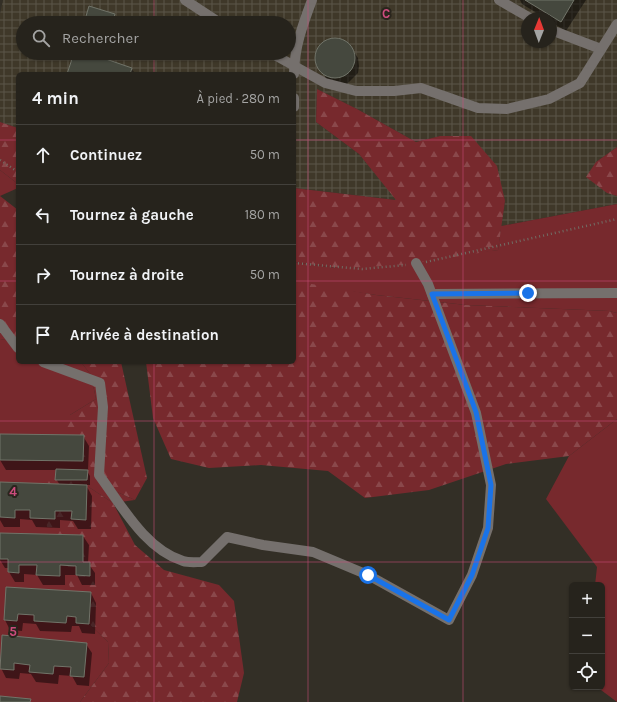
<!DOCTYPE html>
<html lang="fr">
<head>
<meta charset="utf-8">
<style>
  :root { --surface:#26231c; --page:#2e2b25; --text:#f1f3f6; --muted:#a4a4a3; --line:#42403b }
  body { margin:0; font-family:Karla,sans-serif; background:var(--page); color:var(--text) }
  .controls { position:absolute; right:12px; bottom:12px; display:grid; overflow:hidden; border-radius:6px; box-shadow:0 1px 3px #0004 }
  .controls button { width:36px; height:36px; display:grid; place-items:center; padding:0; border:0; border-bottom:1px solid var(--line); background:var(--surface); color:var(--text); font:20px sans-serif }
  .compass { position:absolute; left:521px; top:12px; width:36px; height:36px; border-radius:50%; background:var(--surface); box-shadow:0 1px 3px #0004; rotate:1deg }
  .stop { position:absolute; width:12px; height:12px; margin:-9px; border:3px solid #1a73e8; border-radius:50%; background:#fff }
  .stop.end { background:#1a73e8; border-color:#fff; box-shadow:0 1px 4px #0008 }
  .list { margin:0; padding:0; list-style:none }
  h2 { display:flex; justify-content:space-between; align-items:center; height:52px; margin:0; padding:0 16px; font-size:17px }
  h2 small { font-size:13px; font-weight:400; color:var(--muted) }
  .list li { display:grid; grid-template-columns:26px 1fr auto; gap:12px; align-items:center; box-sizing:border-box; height:60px; padding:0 16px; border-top:1px solid var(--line) }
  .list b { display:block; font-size:15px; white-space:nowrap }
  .list em { font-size:13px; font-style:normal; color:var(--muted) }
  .icon { flex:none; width:22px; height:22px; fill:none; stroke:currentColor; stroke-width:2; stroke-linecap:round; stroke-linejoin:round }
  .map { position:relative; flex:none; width:617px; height:702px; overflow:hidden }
  .search { position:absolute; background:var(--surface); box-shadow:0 1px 3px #0004; left:16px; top:16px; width:280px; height:44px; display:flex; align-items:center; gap:10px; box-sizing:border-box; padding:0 14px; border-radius:22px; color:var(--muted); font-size:15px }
  .panel { position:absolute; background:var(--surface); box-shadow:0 1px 3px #0004; left:16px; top:72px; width:280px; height:292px; border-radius:6px }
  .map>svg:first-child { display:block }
  .industrial { fill:url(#industrial-grid); fill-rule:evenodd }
  .green { fill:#77292d }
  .forest { fill:url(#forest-firs) }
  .shadow { fill:#0007 }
  .building { fill:#45483e; stroke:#717469 }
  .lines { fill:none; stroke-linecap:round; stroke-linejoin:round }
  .path { stroke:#716d65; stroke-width:2.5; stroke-dasharray:1 3; stroke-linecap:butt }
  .minor { stroke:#75706d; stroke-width:10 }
  .route { stroke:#1a73e8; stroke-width:5 }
  .grid { fill:none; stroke:#cc4c7d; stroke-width:1; stroke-opacity:0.55 }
  .grid-label { font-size:13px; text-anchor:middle; font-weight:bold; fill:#cc4c7d; stroke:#29251d; stroke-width:4; stroke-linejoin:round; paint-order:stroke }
</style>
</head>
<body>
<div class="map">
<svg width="617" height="702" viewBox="0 0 617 702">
  <defs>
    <pattern id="industrial-grid" width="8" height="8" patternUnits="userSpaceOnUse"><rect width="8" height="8" fill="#3f3829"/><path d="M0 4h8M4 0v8" fill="none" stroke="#5b5548"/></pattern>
    <pattern id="forest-firs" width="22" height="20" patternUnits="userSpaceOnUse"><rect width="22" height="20" fill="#77292d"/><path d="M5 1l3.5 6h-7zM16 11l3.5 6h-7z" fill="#8a484b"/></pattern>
  </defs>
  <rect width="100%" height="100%" fill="#332f26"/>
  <!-- industrial -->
  <path class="industrial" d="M3,0H617V147L596,162L607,193L617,196V204L501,226L505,201L440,136L416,142L357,109L317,89L316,122L359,154L397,200L294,188V74H18V128L0,122V14ZM527,18H551V42H527ZM23,23H289V53H23Z"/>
  <!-- green -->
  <g class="green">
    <polygon points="0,170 18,184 18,188 0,196 0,241"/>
    <polygon points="617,204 617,313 609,311 466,305 376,295 294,283 294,262 336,268 498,250 501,226"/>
    <polygon points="0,339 18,342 18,362 81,362 91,375 96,399 70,415 115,491 135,500 113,503 75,478 82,617 108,642 109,663 80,702 0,702"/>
    <polygon points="617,419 617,702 597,687 602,687 602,585 595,585 597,567 546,499 569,456"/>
  </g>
  <!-- forest -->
  <g class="forest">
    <polygon points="317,89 357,109 416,142 440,136 471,136 497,166 505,201 498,250 404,265 336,268 294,262 294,188 396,200 359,154 316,122"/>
    <polygon points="0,122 18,128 18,184 0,170"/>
    <polygon points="617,147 617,196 607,193 586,177 596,162"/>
    <polygon points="0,196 18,210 18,342 0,339"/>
    <polygon points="294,281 376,295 466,305 609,311 617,313 617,419 569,456 506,464 429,490 365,498 328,471 261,465 209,468 171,459 153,418 146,362 294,362"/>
    <polygon points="81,362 121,362 147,478 135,500 115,491 61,437 70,415 96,399 91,375"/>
    <polygon points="47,473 75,478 113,503 135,545 164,570 219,585 234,601 244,673 237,702 80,702 109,663 108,642 82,617 50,537 35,483"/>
  </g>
  <!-- shadow -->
  <g class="shadow">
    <polygon points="520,0 586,0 566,31 551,22 551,18 545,18 522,4"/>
    <polygon points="114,15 118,23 85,23"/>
    <polygon points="334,39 341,40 348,43 358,58 359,66 358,73 347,84 327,80 316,59 321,45 326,41"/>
    <polygon points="75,53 110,53 108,61 132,69 135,74 68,74"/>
    <polygon points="1,435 83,436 89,446 88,471 87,471 90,476 90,485 86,485 92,496 91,529 78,529 73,521 60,520 60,528 36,527 32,520 20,519 20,527 4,527 0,520 0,483 60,485 56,479 57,470 6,470 0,460"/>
    <polygon points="0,534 83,536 89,545 88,563 95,573 95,585 82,585 77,575 65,575 65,585 43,585 37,575 24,574 24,582 15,582 9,572 9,568 5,568 0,560"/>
    <polygon points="7,588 91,593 96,603 95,634 82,633 79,626 72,626 71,632 40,631 36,624 23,623 22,631 10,630 5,620"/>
    <polygon points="3,637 86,644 92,653 89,686 77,685 72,676 59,675 58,684 36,682 31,674 20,673 19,679 6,678 1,668"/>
  </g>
  <!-- building -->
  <g class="building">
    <polygon points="525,0 574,0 561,22"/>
    <polygon points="89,6 115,14 112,23 84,23"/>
    <circle cx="335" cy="58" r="20"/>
    <polygon points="74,53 102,53 100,57 132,68 130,74 67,74"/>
    <polygon points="0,434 84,435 83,461 0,460"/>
    <polygon points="56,469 88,470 87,480 55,480"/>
    <polygon points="0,482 87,485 86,520 71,519 72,511 55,511 55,519 30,518 30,510 15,510 15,518 0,517"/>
    <polygon points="0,533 83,535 83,562 90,562 90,576 76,575 76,566 60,565 60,576 36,575 37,565 19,565 19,573 8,572 8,559 0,559"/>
    <polygon points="6,587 91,592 89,624 76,623 76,617 67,616 66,623 34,621 34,615 18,614 17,621 4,620"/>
    <polygon points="2,635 87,643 84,677 70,676 71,667 54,666 53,674 29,672 30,665 14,663 14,670 0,669"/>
    <polygon points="0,696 31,699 30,702 0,702"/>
  </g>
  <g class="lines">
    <!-- path -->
    <g class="path">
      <polyline points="0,160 18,172"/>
      <polyline points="426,262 617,219"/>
      <polyline points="294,263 362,269 406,265"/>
    </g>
    <!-- minor -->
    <g class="minor">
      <polyline points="185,0 220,23"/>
      <polyline points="499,0 530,18"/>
      <polyline points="551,30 601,49"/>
      <polyline points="271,53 325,83 356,91 394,91 421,88 478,108 507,109 549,99 580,83 617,24"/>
      <path d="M294,74C294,48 303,24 312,0"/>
      <polyline points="294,98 294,107"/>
      <polyline points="432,294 617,293"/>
      <polyline points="0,324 18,348"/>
      <path d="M43,362L100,383L103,407L99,475C122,506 145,549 183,561C189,563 196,562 202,562L227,537L263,545L313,552L368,575L449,620L472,575L488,528L491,485L476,413L428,284L416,263"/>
    </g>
  </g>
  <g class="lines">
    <!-- route -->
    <polyline class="route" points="368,575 449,620 472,575 488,528 491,485 476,412 432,294 528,293"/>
  </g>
  <!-- grid -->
  <path class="grid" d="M154,0V23M308,0V702M463,0V702M154,53V74M0,140H18M294,140H617M0,281H18M294,281H617M154,362V702M0,421H617M0,562H617"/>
  <g class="grid-label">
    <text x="386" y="18">C</text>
    <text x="13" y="496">4</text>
    <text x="13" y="636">5</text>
  </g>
</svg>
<div class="controls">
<button>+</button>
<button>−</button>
<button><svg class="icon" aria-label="locate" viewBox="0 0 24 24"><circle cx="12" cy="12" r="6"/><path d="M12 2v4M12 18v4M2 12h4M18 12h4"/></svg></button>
</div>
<svg class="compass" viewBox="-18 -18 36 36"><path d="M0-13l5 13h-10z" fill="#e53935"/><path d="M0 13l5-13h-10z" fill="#a4a4a3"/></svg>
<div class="stop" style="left:368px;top:575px"></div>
<div class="stop end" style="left:528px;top:293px"></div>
<div class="search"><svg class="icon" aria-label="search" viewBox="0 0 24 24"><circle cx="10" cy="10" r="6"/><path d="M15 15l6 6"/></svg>Rechercher</div>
<section class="panel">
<h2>4 min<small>À pied · 280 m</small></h2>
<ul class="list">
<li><svg class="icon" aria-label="ahead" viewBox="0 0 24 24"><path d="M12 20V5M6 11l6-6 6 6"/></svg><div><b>Continuez</b></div><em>50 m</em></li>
<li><svg class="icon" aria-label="left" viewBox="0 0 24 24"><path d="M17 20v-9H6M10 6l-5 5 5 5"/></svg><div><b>Tournez à gauche</b></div><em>180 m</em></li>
<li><svg class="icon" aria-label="right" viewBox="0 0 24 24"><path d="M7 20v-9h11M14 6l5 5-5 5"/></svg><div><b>Tournez à droite</b></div><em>50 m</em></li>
<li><svg class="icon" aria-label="arrive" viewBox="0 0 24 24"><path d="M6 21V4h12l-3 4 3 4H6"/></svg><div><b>Arrivée à destination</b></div></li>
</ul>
</section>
</div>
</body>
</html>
